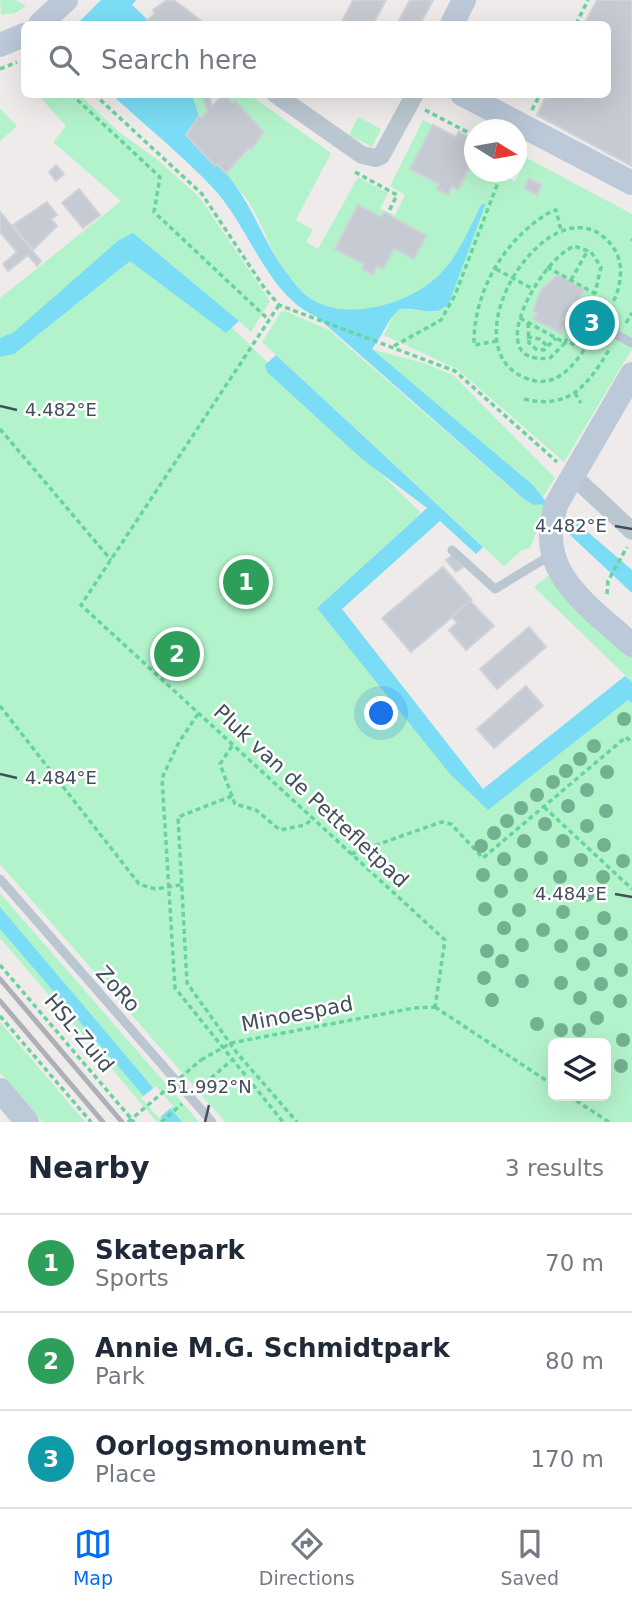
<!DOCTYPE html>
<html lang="en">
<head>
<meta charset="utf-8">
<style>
  :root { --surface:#fff; --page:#f2f2f3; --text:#1f2937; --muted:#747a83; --line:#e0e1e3; --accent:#056eef }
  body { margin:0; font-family:"DejaVu Sans",sans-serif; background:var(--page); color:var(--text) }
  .controls { position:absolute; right:21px; bottom:21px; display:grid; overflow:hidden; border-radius:10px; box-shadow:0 7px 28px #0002 }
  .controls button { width:63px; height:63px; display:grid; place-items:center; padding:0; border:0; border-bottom:2px solid var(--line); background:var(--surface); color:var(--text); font:35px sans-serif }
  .compass { position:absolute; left:464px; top:119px; width:63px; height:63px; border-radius:50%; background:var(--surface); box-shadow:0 7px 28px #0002; rotate:101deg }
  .you { position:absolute; left:382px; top:714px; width:24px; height:24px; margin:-18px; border:5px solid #fff; border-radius:50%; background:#1a73e8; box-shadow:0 0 0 10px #1a73e833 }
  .badge { display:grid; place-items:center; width:46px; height:46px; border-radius:50%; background:var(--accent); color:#fff; font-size:23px; font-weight:700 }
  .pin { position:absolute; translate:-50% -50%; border:4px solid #fff; box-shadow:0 2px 7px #0006 }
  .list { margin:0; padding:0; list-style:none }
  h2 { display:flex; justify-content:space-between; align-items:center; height:91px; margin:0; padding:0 28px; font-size:30px }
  h2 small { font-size:23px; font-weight:400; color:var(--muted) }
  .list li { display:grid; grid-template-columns:46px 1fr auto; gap:21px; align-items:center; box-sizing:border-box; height:98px; padding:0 28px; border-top:2px solid var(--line) }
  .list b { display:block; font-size:26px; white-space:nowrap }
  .list p { margin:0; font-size:23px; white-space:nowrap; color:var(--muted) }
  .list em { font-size:23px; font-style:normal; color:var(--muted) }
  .icon { flex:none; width:38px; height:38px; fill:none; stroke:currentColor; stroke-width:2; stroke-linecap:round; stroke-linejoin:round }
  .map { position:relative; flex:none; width:632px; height:1122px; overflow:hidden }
  .search { position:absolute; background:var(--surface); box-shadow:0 7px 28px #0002; left:21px; right:21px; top:21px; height:77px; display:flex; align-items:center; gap:18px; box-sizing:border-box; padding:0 24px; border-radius:10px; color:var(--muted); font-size:26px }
  .sheet { height:385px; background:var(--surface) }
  nav { display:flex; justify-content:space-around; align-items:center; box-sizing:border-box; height:98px; border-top:2px solid var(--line); background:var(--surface); font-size:19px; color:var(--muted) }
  nav a { display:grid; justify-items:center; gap:4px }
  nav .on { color:var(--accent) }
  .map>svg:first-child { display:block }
  .green { fill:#b3f3cb; fill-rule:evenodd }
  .water { fill:#7bddf5 }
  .pier { fill:#efebeb }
  .building { fill:#c6cad2; stroke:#cfd2d8; stroke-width:2 }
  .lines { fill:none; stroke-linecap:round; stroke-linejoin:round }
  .path { stroke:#68d49d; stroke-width:3.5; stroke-dasharray:5 3.5; stroke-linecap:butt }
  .lane { stroke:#bac7d0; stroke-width:9 }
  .street { stroke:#bac7d0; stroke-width:18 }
  .secondary { stroke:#bbc9d8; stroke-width:24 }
  .rail { stroke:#adb1b7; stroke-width:5 }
  .path-bridge { stroke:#68d49d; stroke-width:3.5; stroke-dasharray:5 3.5; stroke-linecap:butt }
  .tree { fill:#72b290 }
  .ticks { fill:none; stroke:#424f5b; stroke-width:2.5 }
  .labels { text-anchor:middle; stroke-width:5; stroke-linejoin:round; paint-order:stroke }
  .street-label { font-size:21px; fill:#424f5b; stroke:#fff }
  .ticks-label { font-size:18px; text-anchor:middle; fill:#424f5b; stroke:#fff; stroke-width:5; stroke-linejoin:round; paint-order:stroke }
</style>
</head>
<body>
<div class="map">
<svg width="632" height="1122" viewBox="0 0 632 1122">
  <rect width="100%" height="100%" fill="#efebeb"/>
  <!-- green -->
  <g class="green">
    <polygon points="0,0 16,0 26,6 15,13 1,15"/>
    <path d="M38,95H80L119,132L158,160L200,198L270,301L251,332L225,309L219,315L421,513L317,608L488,809L628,699L632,703V1122H225L0,864V298L121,201L53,142L66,126ZM553,1043H606V1096H553Z"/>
    <path d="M192,95H203L207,111L223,95H250L331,153L296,220L313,230L306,242L318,249L358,177L388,193L380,209L395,215L405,195L390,186L423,120L433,125L411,169L439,184L437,189L447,195L469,168L489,179L493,172H503L501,175L515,181L527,158L632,214V349L564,462L457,369L384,335L394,314L400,309L436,312L481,205C469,228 459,255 440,274C411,304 344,324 307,296C277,274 267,231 248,201C239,188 227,176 217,164L215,166L186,135L199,116Z"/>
    <polygon points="0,108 17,126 0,141"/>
    <polygon points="358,117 381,129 372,147 349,135"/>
    <polygon points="285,311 329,330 525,500 534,505 541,503 546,509 530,548 522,550 504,566 262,342 281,312"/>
    <polygon points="371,349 424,363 453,375 555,478 543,497 534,486"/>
    <polygon points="552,573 632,654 632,682 534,587"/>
    <polygon points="0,893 199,1122 157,1122 0,938"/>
    <polygon points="0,1022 85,1122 42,1122 0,1073"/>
  </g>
  <!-- water -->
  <g class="water">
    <polygon points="101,0 136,0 132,5 148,20 144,24 77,24"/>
    <path d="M112,95H192L199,116L186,135L215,166L217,164C251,196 261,241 289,276C294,283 300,291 307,296C343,324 411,304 440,274C459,255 469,228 481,205L486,203L449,303C436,319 419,307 400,309C388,318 382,337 372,349L534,486C544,499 559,520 575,521L632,570V593L569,534L568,526L541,504L534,505L525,500L317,317C267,295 250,228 214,189C183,156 146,126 112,95Z"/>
    <polygon points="133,233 239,321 226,333 130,261 14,354 0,357 0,338 14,332 119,240"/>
    <polygon points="276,355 483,547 476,554 440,521 342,609 483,789 625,676 632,682 632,703 628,700 488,810 450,774 317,608 427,508 362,459 267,372 265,365"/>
    <polygon points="0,907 182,1122 166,1122 12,943 0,929"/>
  </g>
  <!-- pier -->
  <polygon class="pier" points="156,1086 173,1106 159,1118 141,1098"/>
  <!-- building -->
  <g class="building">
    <polygon points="167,0 174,0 204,23 144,24 155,13 153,10"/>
    <polygon points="353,0 386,0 373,24 341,24"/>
    <polygon points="410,0 433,0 420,24 397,24"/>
    <polygon points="597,0 632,0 632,166 537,115 547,94 608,94 608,24 584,24"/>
    <polygon points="203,94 209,94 212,107 223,94 233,103 235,101 264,132 251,150 249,148 226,173 217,164 215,166 186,135 199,116 201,118 207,112"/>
    <polygon points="433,125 456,137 459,132 475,140 475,171 469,168 458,190 452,187 448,195 437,189 439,184 410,169"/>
    <polygon points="56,165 64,174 56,181 49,172"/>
    <polygon points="475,172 493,172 489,179"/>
    <polygon points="529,178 542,185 537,195 524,188"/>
    <polygon points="79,189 100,215 83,228 62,203"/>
    <polygon points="47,202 57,215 51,219 57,226 33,250 13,225"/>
    <polygon points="358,205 381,217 384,212 426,236 414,259 394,248 383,269 377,266 373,275 362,269 364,264 335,249"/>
    <polygon points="0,212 41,261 37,266 28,255 8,271 3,264 17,252 0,232"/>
    <polygon points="558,275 588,291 584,290 578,301 574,299 563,319 567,321 560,333 534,319 537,313 533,311 541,290"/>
    <polygon points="453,555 463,567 456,572 446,560"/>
    <polygon points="443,567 472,600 411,652 382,618"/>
    <polygon points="470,601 494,626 466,650 449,630 457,623 452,617"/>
    <polygon points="529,627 546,647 497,689 480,669"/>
    <polygon points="526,686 543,706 494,748 477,729"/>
  </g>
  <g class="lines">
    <!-- path -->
    <g class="path">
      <polyline points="576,24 588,0"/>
      <polyline points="0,69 17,62"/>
      <polyline points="71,94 160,177 154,212 269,320"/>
      <polyline points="94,94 202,194 263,286 279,305 455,371 557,462"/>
      <polyline points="425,110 475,136"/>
      <polyline points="532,110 540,94"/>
      <polyline points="355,172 397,195 389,211"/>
      <polyline points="631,239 632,240"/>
      <polyline points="547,267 596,294"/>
      <polyline points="496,269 533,289"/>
      <polyline points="571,280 588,250"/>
      <polyline points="279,305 81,605 445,940 435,1007"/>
      <polyline points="520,318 565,343 566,340 576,346"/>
      <polyline points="528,323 529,343 536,349 544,350 556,338"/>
      <polyline points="626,323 632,313"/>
      <polyline points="527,337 540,339 548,347"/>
      <path d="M497,341L474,345C473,292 505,237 552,211L556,210L561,230"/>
      <path d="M565,343L550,358C480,367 539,261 574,246L591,252L601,267L595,293"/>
      <polyline points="394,346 441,320 455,295 502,172"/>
      <path d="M584,350C569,372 551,390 523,377C445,341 557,171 613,247C624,262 622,285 613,302"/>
      <polyline points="575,393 581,403"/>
      <path d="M524,399C569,410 587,386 609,350"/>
      <polyline points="0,429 111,560"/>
      <polyline points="607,594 608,581 627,547"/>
      <polyline points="0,706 139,884 155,889 181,885"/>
      <polyline points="198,714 179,742 162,778 175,988 283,1122"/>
      <polyline points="232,746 220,764 235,804 256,810 280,830 305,825 311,820"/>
      <polyline points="232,796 178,817 187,983 237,1053 297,1122"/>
      <polyline points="544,807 632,889"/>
      <polyline points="351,854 441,822 451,824 483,858 626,737 632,743"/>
      <polyline points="0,965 134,1122"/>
      <polyline points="435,1007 553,1085"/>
      <polyline points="0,1016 91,1122"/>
      <polyline points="201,1060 231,1043 414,1008 435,1007"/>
      <polyline points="198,1089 231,1061"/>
      <polyline points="569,1096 609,1122"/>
      <polyline points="161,1122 182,1104"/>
    </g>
    <!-- lane -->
    <g class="lane">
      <polygon points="587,306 609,314 615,334 595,341 584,335 573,318 578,308"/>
      <polyline points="615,334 632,343"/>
      <polyline points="452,550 495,589 551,555"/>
      <polyline points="0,879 212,1122"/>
    </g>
    <!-- street -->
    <g class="street">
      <polyline points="275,94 362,155 376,158 381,156 415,94"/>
      <polyline points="572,475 632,531"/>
    </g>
    <!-- secondary -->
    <g class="secondary">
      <polyline points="40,24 66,0"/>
      <polyline points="452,24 464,0"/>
      <polyline points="0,45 24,35"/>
      <polyline points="462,94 632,183"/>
      <path d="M632,374L557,503C532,571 587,604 632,645"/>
      <polyline points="0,1090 27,1122"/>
    </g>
    <!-- rail -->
    <g class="rail">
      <polyline points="0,979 122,1122"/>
      <polyline points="0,1001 103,1122"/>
    </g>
    <!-- path-bridge -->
    <polyline class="path-bridge" points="128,1122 201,1060"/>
  </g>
  <!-- trees -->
  <g class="tree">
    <circle cx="624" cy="719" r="7"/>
    <circle cx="594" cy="746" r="7"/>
    <circle cx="580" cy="759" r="7"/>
    <circle cx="566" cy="771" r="7"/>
    <circle cx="607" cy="772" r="7"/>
    <circle cx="553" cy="782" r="7"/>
    <circle cx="587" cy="790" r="7"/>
    <circle cx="537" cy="795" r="7"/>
    <circle cx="568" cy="806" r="7"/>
    <circle cx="521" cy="808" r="7"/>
    <circle cx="606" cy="811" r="7"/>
    <circle cx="507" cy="821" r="7"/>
    <circle cx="545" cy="824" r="7"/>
    <circle cx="587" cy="826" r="7"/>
    <circle cx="494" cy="833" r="7"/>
    <circle cx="524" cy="841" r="7"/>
    <circle cx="563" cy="841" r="7"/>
    <circle cx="604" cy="845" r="7"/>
    <circle cx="481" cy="846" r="7"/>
    <circle cx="541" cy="858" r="7"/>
    <circle cx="504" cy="859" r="7"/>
    <circle cx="581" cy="860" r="7"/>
    <circle cx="623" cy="861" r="7"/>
    <circle cx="483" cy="875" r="7"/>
    <circle cx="521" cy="875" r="7"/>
    <circle cx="560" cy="877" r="7"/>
    <circle cx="603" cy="877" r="7"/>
    <circle cx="501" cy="891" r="7"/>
    <circle cx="540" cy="894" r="7"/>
    <circle cx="587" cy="895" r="7"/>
    <circle cx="485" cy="909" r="7"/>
    <circle cx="519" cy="910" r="7"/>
    <circle cx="563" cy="912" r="7"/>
    <circle cx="604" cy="918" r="7"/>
    <circle cx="504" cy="928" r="7"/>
    <circle cx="543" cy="930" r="7"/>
    <circle cx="582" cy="933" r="7"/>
    <circle cx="621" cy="934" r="7"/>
    <circle cx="522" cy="945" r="7"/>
    <circle cx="561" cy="946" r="7"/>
    <circle cx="600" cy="950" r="7"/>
    <circle cx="487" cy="951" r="7"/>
    <circle cx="502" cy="961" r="7"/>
    <circle cx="583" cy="964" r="7"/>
    <circle cx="621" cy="970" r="7"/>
    <circle cx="484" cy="978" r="7"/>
    <circle cx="522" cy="981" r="7"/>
    <circle cx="561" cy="983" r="7"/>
    <circle cx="601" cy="984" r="7"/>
    <circle cx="580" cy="998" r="7"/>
    <circle cx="492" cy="1000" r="7"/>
    <circle cx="620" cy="1001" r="7"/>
    <circle cx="597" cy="1018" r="7"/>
    <circle cx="537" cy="1024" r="7"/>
    <circle cx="561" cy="1030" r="7"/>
    <circle cx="579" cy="1030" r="7"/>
    <circle cx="623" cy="1040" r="7"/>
    <circle cx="621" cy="1066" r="7"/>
  </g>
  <!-- ticks -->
  <path class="ticks" d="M0,406L17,410M615,526L632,529M0,774L17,778M615,894L632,897M205,1122L209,1105"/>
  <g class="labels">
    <!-- street labels -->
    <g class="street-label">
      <text transform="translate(311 796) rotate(43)" y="7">Pluk van de Pettefletpad</text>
      <text transform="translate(118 989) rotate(48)" y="7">ZoRo</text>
      <text transform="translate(297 1014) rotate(-11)" y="7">Minoespad</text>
      <text transform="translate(79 1033) rotate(50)" y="7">HSL-Zuid</text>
    </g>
  </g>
  <g class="ticks-label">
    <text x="61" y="416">4.482°E</text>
    <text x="571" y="532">4.482°E</text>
    <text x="61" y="784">4.484°E</text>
    <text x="571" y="900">4.484°E</text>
    <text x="209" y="1093">51.992°N</text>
  </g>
</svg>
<div class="controls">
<button><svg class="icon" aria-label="layers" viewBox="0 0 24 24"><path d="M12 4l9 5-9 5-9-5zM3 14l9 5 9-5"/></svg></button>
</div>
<svg class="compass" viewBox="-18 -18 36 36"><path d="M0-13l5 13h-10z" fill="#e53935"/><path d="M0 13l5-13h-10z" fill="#747a83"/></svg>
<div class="you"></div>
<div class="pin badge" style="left:246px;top:582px;background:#2e9e5b">1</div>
<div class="pin badge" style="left:177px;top:654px;background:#2e9e5b">2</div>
<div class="pin badge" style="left:592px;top:323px;background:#0f9aa8">3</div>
<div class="search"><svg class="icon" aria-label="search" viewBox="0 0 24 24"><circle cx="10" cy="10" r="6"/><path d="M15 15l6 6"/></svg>Search here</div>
</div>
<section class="sheet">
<h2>Nearby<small>3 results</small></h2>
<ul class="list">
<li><span class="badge" style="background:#2e9e5b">1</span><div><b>Skatepark</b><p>Sports</p></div><em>70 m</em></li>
<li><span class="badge" style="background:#2e9e5b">2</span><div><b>Annie M.G. Schmidtpark</b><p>Park</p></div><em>80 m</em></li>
<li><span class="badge" style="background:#0f9aa8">3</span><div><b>Oorlogsmonument</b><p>Place</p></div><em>170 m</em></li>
</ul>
</section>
<nav>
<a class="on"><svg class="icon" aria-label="map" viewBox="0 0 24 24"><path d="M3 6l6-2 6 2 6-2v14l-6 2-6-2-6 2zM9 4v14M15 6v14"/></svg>Map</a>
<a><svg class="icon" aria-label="directions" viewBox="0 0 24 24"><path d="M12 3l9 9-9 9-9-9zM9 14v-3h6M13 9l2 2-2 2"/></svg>Directions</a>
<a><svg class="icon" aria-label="saved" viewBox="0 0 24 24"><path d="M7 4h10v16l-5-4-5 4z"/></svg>Saved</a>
</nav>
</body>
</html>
